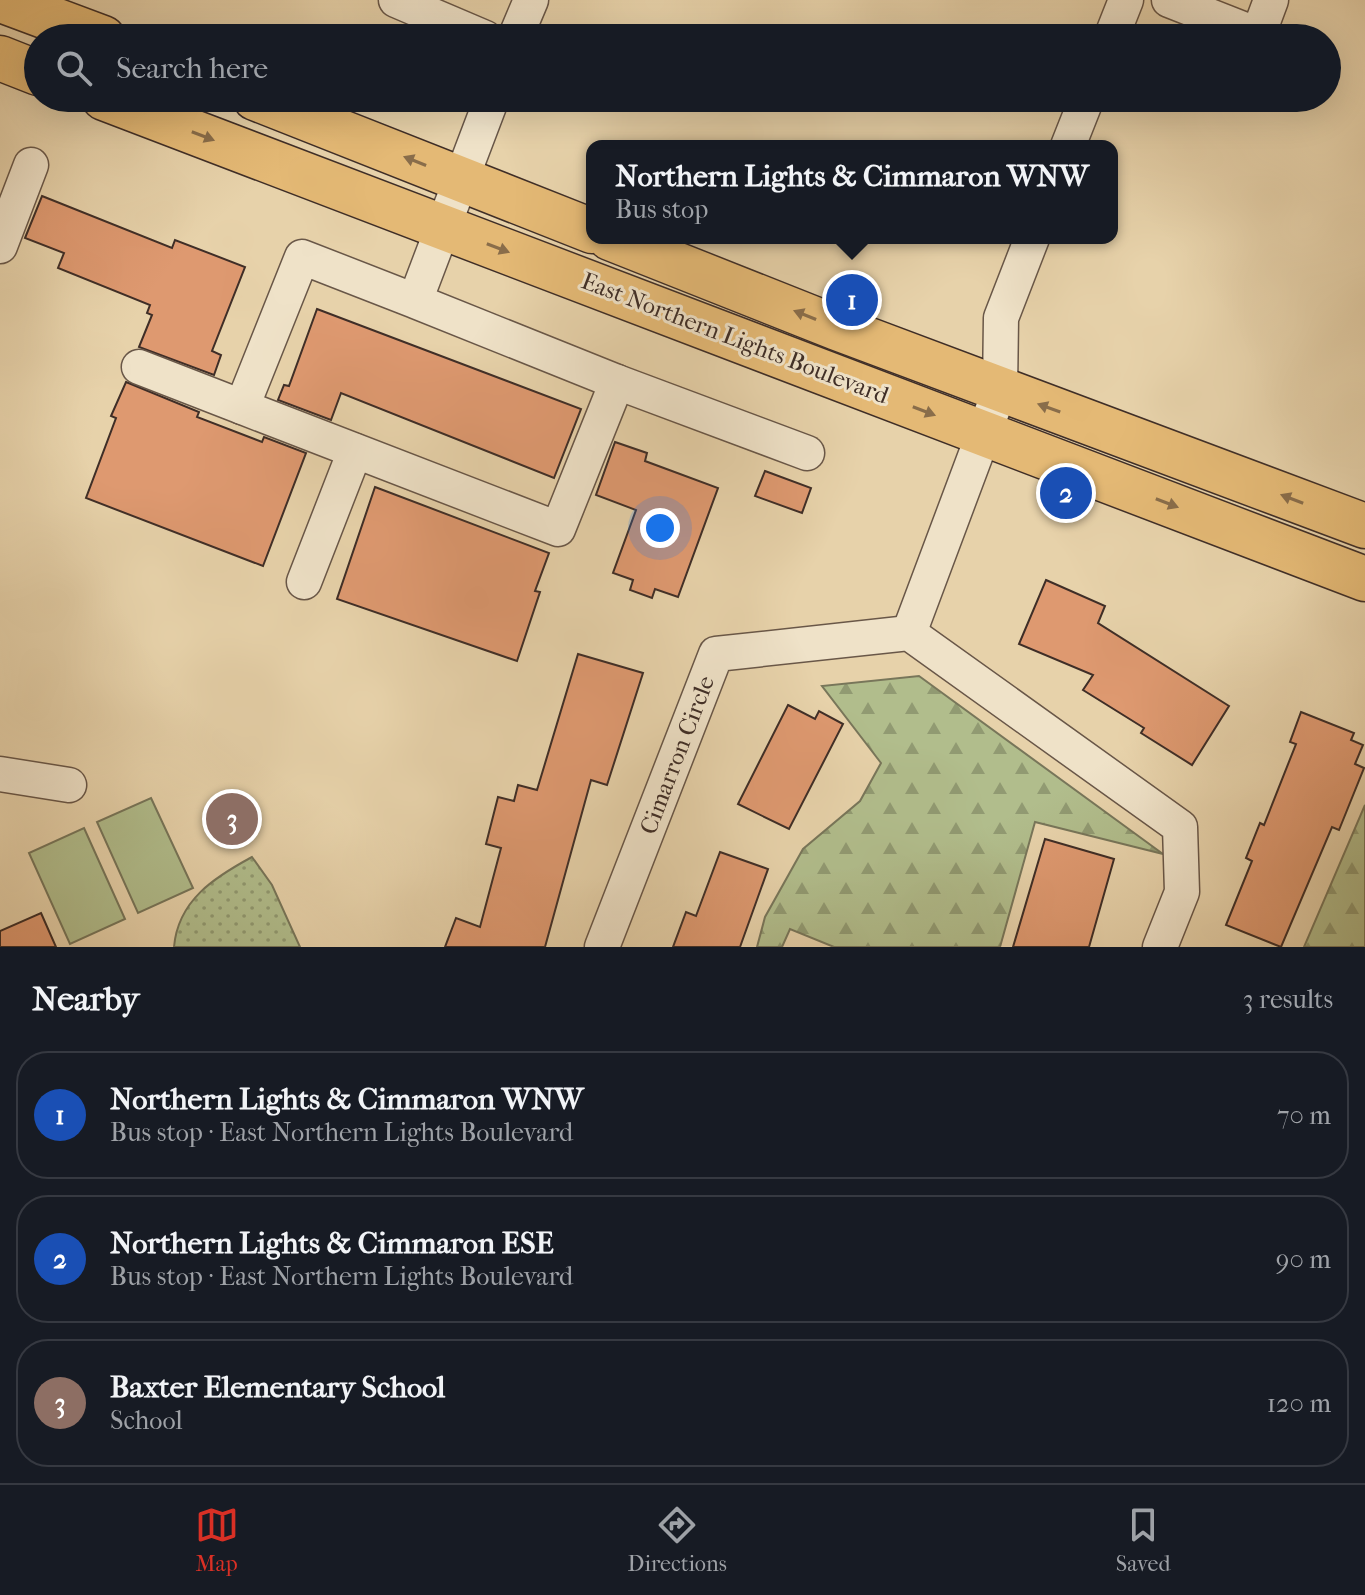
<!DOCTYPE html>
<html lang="en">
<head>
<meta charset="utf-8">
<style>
  :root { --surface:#171b24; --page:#20242c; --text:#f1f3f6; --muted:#9ea1a6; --line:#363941; --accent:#d93025 }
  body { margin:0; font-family:"IM FELL French Canon",serif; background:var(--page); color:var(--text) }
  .you { position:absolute; left:660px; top:528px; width:28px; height:28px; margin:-20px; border:6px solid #fff; border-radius:50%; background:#1a73e8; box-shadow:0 0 0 12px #1a73e833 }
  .badge { display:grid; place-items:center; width:52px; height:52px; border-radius:50%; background:var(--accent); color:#fff; font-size:26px; font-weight:700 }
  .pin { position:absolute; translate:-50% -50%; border:4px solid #fff; box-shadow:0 2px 8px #0006 }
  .popup { position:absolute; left:586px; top:140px; width:532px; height:104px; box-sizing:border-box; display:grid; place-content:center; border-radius:16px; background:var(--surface); filter:drop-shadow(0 2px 6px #0005); font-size:26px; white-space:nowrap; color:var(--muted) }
  .popup b { font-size:30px; color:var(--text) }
  .popup::after { content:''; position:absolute; left:50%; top:100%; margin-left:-16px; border:16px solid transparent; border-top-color:var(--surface) }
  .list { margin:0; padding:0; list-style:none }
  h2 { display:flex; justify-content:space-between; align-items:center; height:104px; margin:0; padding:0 32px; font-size:34px }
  h2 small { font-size:26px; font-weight:400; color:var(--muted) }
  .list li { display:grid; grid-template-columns:52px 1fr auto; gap:24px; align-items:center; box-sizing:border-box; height:128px; margin:0 16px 16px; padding:0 16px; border:2px solid var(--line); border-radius:32px }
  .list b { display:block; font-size:30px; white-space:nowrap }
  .list p { margin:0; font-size:26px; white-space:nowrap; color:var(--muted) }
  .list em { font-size:26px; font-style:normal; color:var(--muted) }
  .icon { flex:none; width:44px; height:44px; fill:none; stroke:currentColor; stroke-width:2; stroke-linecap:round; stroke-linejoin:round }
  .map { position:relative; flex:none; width:1365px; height:947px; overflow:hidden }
  .search { position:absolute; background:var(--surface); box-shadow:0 8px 32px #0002; left:24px; right:24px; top:24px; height:88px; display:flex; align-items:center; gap:20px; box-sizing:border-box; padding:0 28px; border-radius:44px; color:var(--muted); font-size:30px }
  .sheet { height:536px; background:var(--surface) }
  nav { display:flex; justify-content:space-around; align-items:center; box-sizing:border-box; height:112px; border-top:2px solid var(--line); background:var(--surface); font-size:22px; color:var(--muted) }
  nav a { display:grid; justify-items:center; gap:4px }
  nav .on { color:var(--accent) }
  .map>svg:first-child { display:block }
  .grass { fill:url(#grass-dots); stroke:#78765a; stroke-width:2 }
  .forest { fill:url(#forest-firs); stroke:#78765a; stroke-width:2 }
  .pitch { fill:#b1bd8c; stroke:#78765a; stroke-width:2 }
  .building { fill:#de9970; stroke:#3f2e27; stroke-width:2 }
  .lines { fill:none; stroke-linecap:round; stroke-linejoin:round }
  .minor-casing { stroke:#695748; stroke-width:37 }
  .major-casing { stroke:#3f2e27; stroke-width:47 }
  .minor { stroke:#efe2c8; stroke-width:34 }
  .major { stroke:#e4b975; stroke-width:44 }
  .oneway { fill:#896d4a }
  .labels { text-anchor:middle; stroke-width:6; stroke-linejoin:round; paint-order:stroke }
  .street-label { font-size:24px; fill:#3f2e27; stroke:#efe2c8 }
</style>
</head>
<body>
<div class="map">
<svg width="1365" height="947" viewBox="0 0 1365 947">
  <defs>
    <pattern id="grass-dots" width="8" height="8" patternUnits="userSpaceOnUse" patternTransform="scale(2)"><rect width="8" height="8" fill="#b1bd8c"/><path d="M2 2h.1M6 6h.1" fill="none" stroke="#919a72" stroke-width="1.8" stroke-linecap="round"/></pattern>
    <pattern id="forest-firs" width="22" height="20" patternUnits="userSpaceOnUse" patternTransform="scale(2)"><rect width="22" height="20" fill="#b1bd8c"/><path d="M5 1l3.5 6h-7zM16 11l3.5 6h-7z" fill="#919a72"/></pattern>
  </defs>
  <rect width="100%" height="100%" fill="#e7d2aa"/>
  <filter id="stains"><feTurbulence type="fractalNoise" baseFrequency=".0025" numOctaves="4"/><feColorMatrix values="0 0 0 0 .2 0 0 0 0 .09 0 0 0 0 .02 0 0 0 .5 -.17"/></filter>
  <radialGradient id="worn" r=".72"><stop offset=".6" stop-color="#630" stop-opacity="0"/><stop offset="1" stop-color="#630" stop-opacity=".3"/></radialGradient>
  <!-- grass -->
  <path class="grass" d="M252,857L272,885L300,947H174C178,900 215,877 252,857Z"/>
  <!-- forest -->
  <g class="forest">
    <polygon points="919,676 1163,854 1035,822 1000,947 834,947 790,929 782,947 757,947 765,917 803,849 860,801 881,763 822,686"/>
    <polygon points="1365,805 1365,947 1304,947"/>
  </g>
  <!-- pitch -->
  <g class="pitch">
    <polygon points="151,798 193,888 138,913 97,822"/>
    <polygon points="84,828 125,919 70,944 29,853"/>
  </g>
  <!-- building -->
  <g class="building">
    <polygon points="42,196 172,248 175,240 245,267 212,351 221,355 214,375 139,347 152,315 147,313 150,305 58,268 64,253 25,238"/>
    <polygon points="317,309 581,409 554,478 341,393 331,420 278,400 284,385 289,386"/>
    <polygon points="126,382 199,412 197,417 262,442 264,437 306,453 263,566 86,498 116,418 111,416"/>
    <polygon points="615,442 647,453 645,461 718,488 678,597 655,589 652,598 630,590 633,580 613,573 636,510 596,495"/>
    <polygon points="765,471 811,488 802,513 755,496"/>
    <polygon points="375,487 549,553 535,591 540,592 517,661 337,599"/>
    <polygon points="1046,580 1105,606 1098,623 1229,706 1192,765 1141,733 1144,728 1083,690 1093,675 1019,644"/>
    <polygon points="578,654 643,673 607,785 591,780 545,947 445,947 456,918 480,927 501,848 486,844 498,797 514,801 518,785 537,790"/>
    <polygon points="788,705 815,719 819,711 843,724 789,829 738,804"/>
    <polygon points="1301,712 1354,733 1351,740 1363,745 1355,764 1364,768 1339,830 1332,827 1281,947 1226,925 1252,861 1246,858 1260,823 1264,825 1296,744 1290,742"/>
    <polygon points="1045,839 1114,859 1089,947 1013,947"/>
    <polygon points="720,852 768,869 740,947 673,947 686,912 696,916"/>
    <polygon points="41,913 56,947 0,947 0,931"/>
  </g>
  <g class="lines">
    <defs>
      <g id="minor">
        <polyline points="396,0 485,38"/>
        <polyline points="1169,0 1258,35 1271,0"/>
        <polyline points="515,38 531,0"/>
        <polyline points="1111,38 1126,0"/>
        <polyline points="1068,146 1087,98"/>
        <polyline points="0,246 31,165"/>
        <polyline points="415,301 617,382 558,529 242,407 302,257 415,301 492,98"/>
        <polyline points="139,367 242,407"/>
        <polyline points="617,382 807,453"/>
        <polyline points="304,582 355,451"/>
        <polyline points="909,633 1000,390 1001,318 1032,238"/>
        <polyline points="0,774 69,785"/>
        <polyline points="602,947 716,654 909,633 1180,827 1182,892 1160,947"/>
      </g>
      <g id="major">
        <polyline points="1,0 103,38"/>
        <polyline points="0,58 38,73"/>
        <polyline points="104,98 1365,579"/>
        <polyline points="255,98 592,231"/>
        <polyline points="610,238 837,328 1365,526"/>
      </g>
    </defs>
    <!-- minor casing -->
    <use href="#minor" class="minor-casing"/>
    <!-- major casing -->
    <use href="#major" class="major-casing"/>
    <!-- minor -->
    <use href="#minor" class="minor"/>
    <!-- major -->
    <use href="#major" class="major"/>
  </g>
  <!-- one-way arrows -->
  <defs><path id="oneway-solid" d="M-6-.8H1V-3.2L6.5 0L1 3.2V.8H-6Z" transform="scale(2)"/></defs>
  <g class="oneway">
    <use href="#oneway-solid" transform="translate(203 136) rotate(21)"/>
    <use href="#oneway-solid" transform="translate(415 161) rotate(-158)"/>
    <use href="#oneway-solid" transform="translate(498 248) rotate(21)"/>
    <use href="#oneway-solid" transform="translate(805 315) rotate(-158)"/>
    <use href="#oneway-solid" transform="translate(1049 408) rotate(-160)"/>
    <use href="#oneway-solid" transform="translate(924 411) rotate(21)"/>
    <use href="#oneway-solid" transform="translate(1292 499) rotate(-159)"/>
    <use href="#oneway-solid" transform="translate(1167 503) rotate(21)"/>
  </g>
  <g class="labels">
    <!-- street labels -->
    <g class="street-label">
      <text transform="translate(735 338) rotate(21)" y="8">East Northern Lights Boulevard</text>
      <text transform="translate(677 755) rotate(-69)" y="8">Cimarron Circle</text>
    </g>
  </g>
  <rect width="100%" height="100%" filter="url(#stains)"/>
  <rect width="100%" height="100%" fill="url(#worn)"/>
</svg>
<div class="you"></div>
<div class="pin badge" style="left:852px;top:300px;background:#1a4fb4">1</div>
<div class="popup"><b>Northern Lights &amp; Cimmaron WNW</b>Bus stop</div>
<div class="pin badge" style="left:1066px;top:493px;background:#1a4fb4">2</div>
<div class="pin badge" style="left:232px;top:819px;background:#8d6e63">3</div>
<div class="search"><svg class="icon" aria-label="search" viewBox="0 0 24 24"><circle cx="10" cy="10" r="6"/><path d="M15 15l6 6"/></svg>Search here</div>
</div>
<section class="sheet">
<h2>Nearby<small>3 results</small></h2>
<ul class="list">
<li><span class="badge" style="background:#1a4fb4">1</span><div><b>Northern Lights &amp; Cimmaron WNW</b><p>Bus stop · East Northern Lights Boulevard</p></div><em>70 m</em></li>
<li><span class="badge" style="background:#1a4fb4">2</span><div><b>Northern Lights &amp; Cimmaron ESE</b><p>Bus stop · East Northern Lights Boulevard</p></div><em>90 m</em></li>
<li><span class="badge" style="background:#8d6e63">3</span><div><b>Baxter Elementary School</b><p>School</p></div><em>120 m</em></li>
</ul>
</section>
<nav>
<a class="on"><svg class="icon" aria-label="map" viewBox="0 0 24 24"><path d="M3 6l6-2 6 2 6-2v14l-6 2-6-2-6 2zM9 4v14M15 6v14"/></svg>Map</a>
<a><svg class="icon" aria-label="directions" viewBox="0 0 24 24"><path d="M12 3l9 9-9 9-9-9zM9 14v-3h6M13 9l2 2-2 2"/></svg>Directions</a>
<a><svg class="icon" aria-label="saved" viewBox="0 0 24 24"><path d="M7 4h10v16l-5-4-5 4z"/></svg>Saved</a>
</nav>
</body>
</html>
